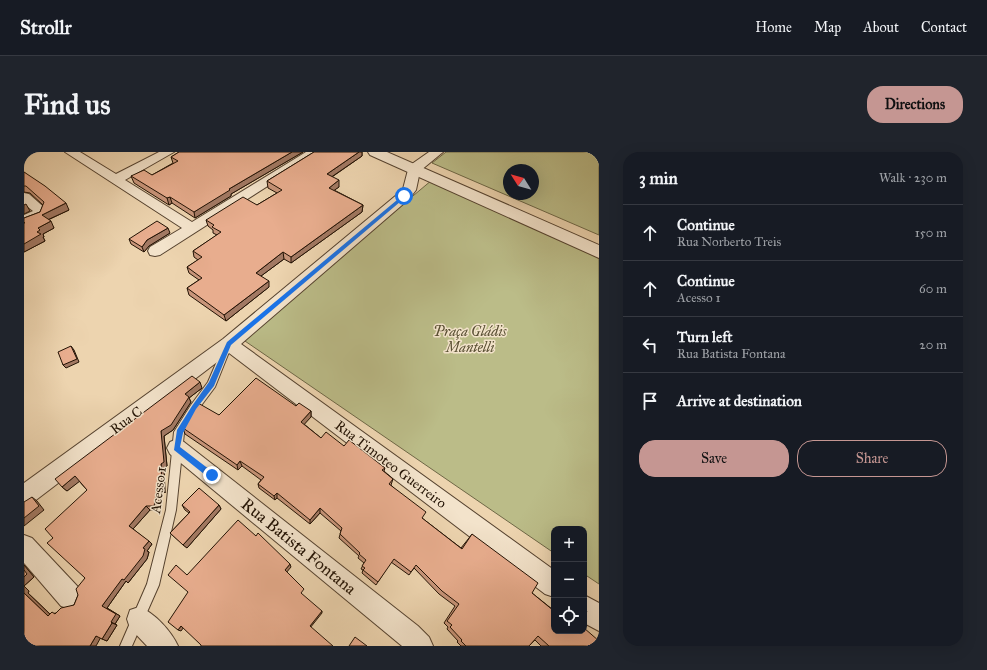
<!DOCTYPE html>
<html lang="en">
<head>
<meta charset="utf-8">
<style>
  :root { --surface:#171b24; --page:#20242c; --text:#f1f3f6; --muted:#9ea1a6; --line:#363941; --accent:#c59692 }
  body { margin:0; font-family:"IM FELL Great Primer",serif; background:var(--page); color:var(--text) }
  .controls { position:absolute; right:12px; bottom:12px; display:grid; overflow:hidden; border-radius:8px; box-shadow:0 4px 16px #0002 }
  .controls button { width:36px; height:36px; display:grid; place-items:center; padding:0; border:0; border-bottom:1px solid var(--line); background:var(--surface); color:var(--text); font:20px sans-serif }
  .compass { position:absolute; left:479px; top:12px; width:36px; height:36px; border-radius:50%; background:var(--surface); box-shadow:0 4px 16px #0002; rotate:307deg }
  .stop { position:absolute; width:12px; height:12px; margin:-9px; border:3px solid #1a73e8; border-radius:50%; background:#fff }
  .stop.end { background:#1a73e8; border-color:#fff; box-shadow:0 1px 4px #0008 }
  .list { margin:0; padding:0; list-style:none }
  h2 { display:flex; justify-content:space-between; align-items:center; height:52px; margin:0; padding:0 16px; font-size:17px }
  h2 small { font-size:13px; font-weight:400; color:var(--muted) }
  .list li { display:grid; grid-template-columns:26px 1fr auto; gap:12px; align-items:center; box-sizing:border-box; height:56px; padding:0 16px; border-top:1px solid var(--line) }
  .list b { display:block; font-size:15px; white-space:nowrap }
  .list p { margin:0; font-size:13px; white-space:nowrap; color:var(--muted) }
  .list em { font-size:13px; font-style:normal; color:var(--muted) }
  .actions { display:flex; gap:8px; padding:12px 16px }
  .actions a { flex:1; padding:9px 0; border:1px solid var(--accent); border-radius:16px; text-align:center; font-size:14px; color:var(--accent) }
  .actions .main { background:var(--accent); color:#111 }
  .icon { flex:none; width:22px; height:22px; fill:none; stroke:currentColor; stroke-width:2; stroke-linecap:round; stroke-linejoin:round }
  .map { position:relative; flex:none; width:575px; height:494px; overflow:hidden; border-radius:16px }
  header { display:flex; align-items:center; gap:24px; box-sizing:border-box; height:56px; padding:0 20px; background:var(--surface); border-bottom:1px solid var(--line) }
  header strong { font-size:19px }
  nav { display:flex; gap:22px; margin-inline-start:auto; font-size:14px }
  .intro { display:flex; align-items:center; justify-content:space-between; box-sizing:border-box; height:96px; padding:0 24px }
  h1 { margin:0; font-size:28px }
  .button { padding:10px 18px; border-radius:16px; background:var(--accent); color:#111; font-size:14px; font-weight:700 }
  main { display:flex; gap:24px; padding:0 24px }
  aside { flex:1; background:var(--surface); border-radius:16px; box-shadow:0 4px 16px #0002 }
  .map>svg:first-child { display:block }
  .green { fill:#bbbc88; stroke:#6e6746; fill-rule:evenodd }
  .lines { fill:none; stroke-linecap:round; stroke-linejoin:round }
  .service-casing { stroke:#55422f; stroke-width:2 }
  .minor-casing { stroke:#55422f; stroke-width:2 }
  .tertiary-casing { stroke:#55422f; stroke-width:2 }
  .service { fill:#f3e3cb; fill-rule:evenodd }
  .minor { fill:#f3e3cb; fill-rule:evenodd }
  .tertiary { fill:#f3e3cb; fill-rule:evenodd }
  .wall { fill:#c8957a; stroke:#221204 }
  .shaded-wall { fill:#a27963; stroke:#221204 }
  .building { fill:#e8ad8e; stroke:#221204 }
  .route { fill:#1a73e8 }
  .labels { text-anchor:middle; stroke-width:3; stroke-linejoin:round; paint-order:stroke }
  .park-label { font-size:14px; font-style:italic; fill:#584e32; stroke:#f3e3cb }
  .street-label { font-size:14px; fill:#221204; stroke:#f3e3cb }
  .near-street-label { font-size:17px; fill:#221204; stroke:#f3e3cb }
</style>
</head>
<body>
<header>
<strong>Strollr</strong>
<nav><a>Home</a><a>Map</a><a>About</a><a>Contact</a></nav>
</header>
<div class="intro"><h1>Find us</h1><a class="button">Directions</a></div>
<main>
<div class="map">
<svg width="575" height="494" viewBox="0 0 575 494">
  <rect width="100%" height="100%" fill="#edd4af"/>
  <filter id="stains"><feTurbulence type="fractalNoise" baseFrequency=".005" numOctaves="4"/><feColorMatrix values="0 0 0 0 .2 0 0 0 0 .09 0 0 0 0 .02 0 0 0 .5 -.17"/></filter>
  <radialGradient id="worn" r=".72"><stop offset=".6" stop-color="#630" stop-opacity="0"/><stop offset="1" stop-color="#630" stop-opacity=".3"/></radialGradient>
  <!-- green -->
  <g class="green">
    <path d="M422,0H575V83L408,11ZM485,18H509V42H485Z"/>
    <polygon points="408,28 575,104 575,432 560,422 560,377 530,377 530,401 218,187"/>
  </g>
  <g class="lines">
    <defs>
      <polygon id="service" points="203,192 207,195 191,235 173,259 160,281 152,358 135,433 108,494 96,494 123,432 142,358 150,280 167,253 184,230 199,195"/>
      <g id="minor">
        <polygon points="41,0 56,0 92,22 135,0 150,0 101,28 168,70 282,0 297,0 136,103 131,104 126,103 124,99 126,95 158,76"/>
        <polygon points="405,0 419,0 396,19 392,38 385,47 217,192 530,418 530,445 521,442 205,201 8,351 0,354 0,331 199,187 375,41 379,37 385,14"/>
        <polygon points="0,41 5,42 23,58 19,65 0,73 0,63 9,59 0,52"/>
        <polygon points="153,287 160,290 394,474 405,485 409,494 378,494 146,302 143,296 146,290"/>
        <polygon points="0,383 8,386 55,436 58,445 55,454 46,457 37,454 0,411"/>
        <polygon points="560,443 575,451 575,479 560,471"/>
        <path d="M115,455C131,461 147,479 154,494H123L106,476L103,467L106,458Z"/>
      </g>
      <polygon id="tertiary" points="344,0 363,0 575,93 575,106 346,3"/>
    </defs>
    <!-- service casing -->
    <use href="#service" class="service-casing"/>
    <!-- minor casing -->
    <use href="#minor" class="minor-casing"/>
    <!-- tertiary casing -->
    <use href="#tertiary" class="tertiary-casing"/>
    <!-- service -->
    <use href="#service" class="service"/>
    <!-- minor -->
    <use href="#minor" class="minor"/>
    <!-- tertiary -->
    <use href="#tertiary" class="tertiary"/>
  </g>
  <!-- wall -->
  <g class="wall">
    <polygon points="155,0 279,0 207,42 207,44 171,66 148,51 145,53 110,31 107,24 128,23 149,11 147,5"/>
    <polygon points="290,0 338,0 338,4 308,25 315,35 310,38 339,53 338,60 267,111 260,107 237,124 245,135 202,169 165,143 163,136 175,128 165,121 163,115 174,108 170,105 169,99 193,83 189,81 189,78 184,74 182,68 233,53 253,41 244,36 243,29"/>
    <polygon points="0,20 45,58 24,68 30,76 19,82 20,85 19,85 21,89 0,100 0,66 16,60 19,53 6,41 0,40"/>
    <polygon points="146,81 125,94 120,100 107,92 105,87"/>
    <polygon points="178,236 165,246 167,250 149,278 140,284 143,314 140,316 141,341 138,338 133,358 126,358 109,377 128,392 123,399 125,400 123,407 104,431 102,429 83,456 96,464 91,472 93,473 83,489 76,486 0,494 0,413 10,425 0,434 5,439 4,441 26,462 32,461 50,453 61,426 29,386 63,338 55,329 43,339 38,335"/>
    <polygon points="272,254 287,259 287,265 280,272 297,286 320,294 361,316 360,319 369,327 367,333 398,366 437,396 445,386 448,382 508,441 528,457 530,453 530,479 575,494 517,494 511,488 505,494 437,494 433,490 434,489 423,477 424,475 420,471 431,454 415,442 390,416 385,423 367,410 352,433 338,421 339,418 337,417 340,411 334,406 335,404 315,386 317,379 296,361 286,372 253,346 251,348 235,336 234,332 237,328 218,314 214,318 161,282 159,276 195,263"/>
    <polygon points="158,353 195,353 197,357 163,396 146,381 165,361 161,358"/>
  </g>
  <!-- shaded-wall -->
  <g class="shaded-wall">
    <polygon points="268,0 279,0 207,42 207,44 171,66 170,60 205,37"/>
    <polygon points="335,0 338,0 338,4 303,28 303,22"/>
    <polygon points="315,28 315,35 305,42 305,36"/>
    <polygon points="146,45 148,51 145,53 143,46"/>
    <polygon points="42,51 45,58 21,69 18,63"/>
    <polygon points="2,52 6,59 0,62 0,53"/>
    <polygon points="339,53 338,60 267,111 267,105"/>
    <polygon points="27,69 30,76 19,82 20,85 19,85 21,89 0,100 0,92 13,80 14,76"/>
    <polygon points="144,76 146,81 125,94 120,100 118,95 123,88"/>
    <polygon points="259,100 260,107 233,127 232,121"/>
    <polygon points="245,129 245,135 202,169 200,163"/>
    <polygon points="47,194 50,198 55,210 42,216 39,213"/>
    <polygon points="176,230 178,236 165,246 167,250 149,278 140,284 143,314 140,316 141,341 138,336 137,312 137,279 161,242"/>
    <polygon points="287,259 287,265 277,276 277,270"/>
    <polygon points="216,309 218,314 214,318 213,313"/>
    <polygon points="51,324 56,329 43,339 38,335"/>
    <polygon points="134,333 138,338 133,358 130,354"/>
    <polygon points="253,341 253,346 251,348 250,344"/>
    <polygon points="8,345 13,349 20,358 0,374 0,366"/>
    <polygon points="195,353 197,357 163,396 159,393"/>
    <polygon points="122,354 126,358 109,377 105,374"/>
    <polygon points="296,356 296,361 286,372 286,368"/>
    <polygon points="125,389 128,392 123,399 125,400 123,407 104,431 102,429 83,456 96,464 91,472 87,470 78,454 119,396"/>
    <polygon points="266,412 267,415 262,421 261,418"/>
    <polygon points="0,413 10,425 0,434 5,439 4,441 30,466 24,464 0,441"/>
    <polygon points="298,459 298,461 286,476 286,474"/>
    <polygon points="88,471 93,473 83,489 78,487"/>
    <polygon points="157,474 160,475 157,479 154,478"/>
    <polygon points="72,484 77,485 72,494 66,494"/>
  </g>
  <!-- building -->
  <g class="building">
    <polygon points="155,0 268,0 205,37 206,38 170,60 146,45 143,46 107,24 120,18 128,23 154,9 147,5"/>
    <polygon points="290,0 335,0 303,22 315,28 305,36 339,53 267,105 259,100 232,121 245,129 200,163 163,136 178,126 163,115 178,105 169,99 197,80 188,75 190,73 182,68 219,45 233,53 258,38 243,29"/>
    <polygon points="0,20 21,34 42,51 18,63 27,69 14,76 16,78 13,80 17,82 0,92 0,71 1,71 0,70 0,66 16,60 20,50 2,34 0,34"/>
    <polygon points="133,69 144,76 123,88 118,95 105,87"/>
    <polygon points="47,194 53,207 39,213 34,200"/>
    <polygon points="168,224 176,230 161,242 165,245 147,273 137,279 140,310 137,312 138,336 134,333 130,354 122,354 105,374 125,389 119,396 121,397 119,404 100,428 98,427 78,454 92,462 87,470 88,471 78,487 72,484 66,494 0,494 0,441 24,464 28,460 31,462 37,456 50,453 54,443 52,437 61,426 23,391 29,386 21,377 63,338 51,324 38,335 31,327"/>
    <polygon points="232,226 272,254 275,251 287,259 277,270 297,286 302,280 320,294 325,288 361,316 358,318 369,327 365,332 402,360 398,366 438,397 448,382 514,431 508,441 530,459 530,479 560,479 560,476 575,489 575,494 525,494 514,484 505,494 442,494 437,489 438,488 426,475 428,473 423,469 435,452 418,439 392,413 387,420 370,407 354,430 339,418 341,416 338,414 342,408 335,402 336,401 316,382 318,376 296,356 286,368 253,341 250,344 234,332 240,325 216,309 213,313 159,276 174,251 195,263"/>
    <polygon points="175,336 195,353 159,393 146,381 166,360 158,353"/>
    <polygon points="8,345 15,354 0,366 0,350"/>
    <polygon points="214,368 232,384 234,381 266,412 261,418 280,437 277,441 298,459 286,474 309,494 177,494 177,493 157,474 154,478 144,470 164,440 144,423 152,413 163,423"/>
    <polygon points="0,418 3,422 0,425"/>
    <polygon points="560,457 563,459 560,464"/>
    <polygon points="331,485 343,494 325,494"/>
  </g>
  <!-- route -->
  <polygon class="route" points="379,43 383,44 207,193 190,234 172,257 159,281 156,295 190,321 190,326 185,326 150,298 153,278 168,254 185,230 203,190"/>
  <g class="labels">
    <!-- park labels -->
    <g class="park-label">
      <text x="446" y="184">Praça Gládis<tspan x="446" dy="16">Mantelli</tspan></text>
    </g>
    <!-- street labels -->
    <g class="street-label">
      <text transform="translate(102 268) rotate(-37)" y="5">Rua C</text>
      <text transform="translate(367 312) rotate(37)" y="5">Rua Timoteo Guerreiro</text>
      <text transform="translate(134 338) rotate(-83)" y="5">Acesso 1</text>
    </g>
    <!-- near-street labels -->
    <g class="near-street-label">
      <text transform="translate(275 394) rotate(39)" y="6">Rua Batista Fontana</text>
    </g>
  </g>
  <rect width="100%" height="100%" filter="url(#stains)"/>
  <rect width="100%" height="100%" fill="url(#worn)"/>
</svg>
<div class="controls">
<button>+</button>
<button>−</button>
<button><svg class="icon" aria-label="locate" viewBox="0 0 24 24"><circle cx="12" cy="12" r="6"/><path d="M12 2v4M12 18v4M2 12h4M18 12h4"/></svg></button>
</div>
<svg class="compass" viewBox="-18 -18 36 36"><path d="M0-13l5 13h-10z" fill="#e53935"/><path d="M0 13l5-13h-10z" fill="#9ea1a6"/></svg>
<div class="stop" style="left:380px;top:44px"></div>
<div class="stop end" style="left:188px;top:323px"></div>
</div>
<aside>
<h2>3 min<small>Walk · 230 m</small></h2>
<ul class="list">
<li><svg class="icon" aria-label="ahead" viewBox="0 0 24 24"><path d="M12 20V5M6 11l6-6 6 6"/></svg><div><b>Continue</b><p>Rua Norberto Treis</p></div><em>150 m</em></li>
<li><svg class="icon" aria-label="ahead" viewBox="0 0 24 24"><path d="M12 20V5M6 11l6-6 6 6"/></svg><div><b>Continue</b><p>Acesso 1</p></div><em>60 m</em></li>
<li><svg class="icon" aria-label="left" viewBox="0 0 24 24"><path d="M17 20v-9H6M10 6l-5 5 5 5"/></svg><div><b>Turn left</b><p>Rua Batista Fontana</p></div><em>20 m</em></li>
<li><svg class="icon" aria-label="arrive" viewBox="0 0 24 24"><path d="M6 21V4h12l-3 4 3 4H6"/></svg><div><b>Arrive at destination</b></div></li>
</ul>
<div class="actions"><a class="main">Save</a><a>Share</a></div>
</aside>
</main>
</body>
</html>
